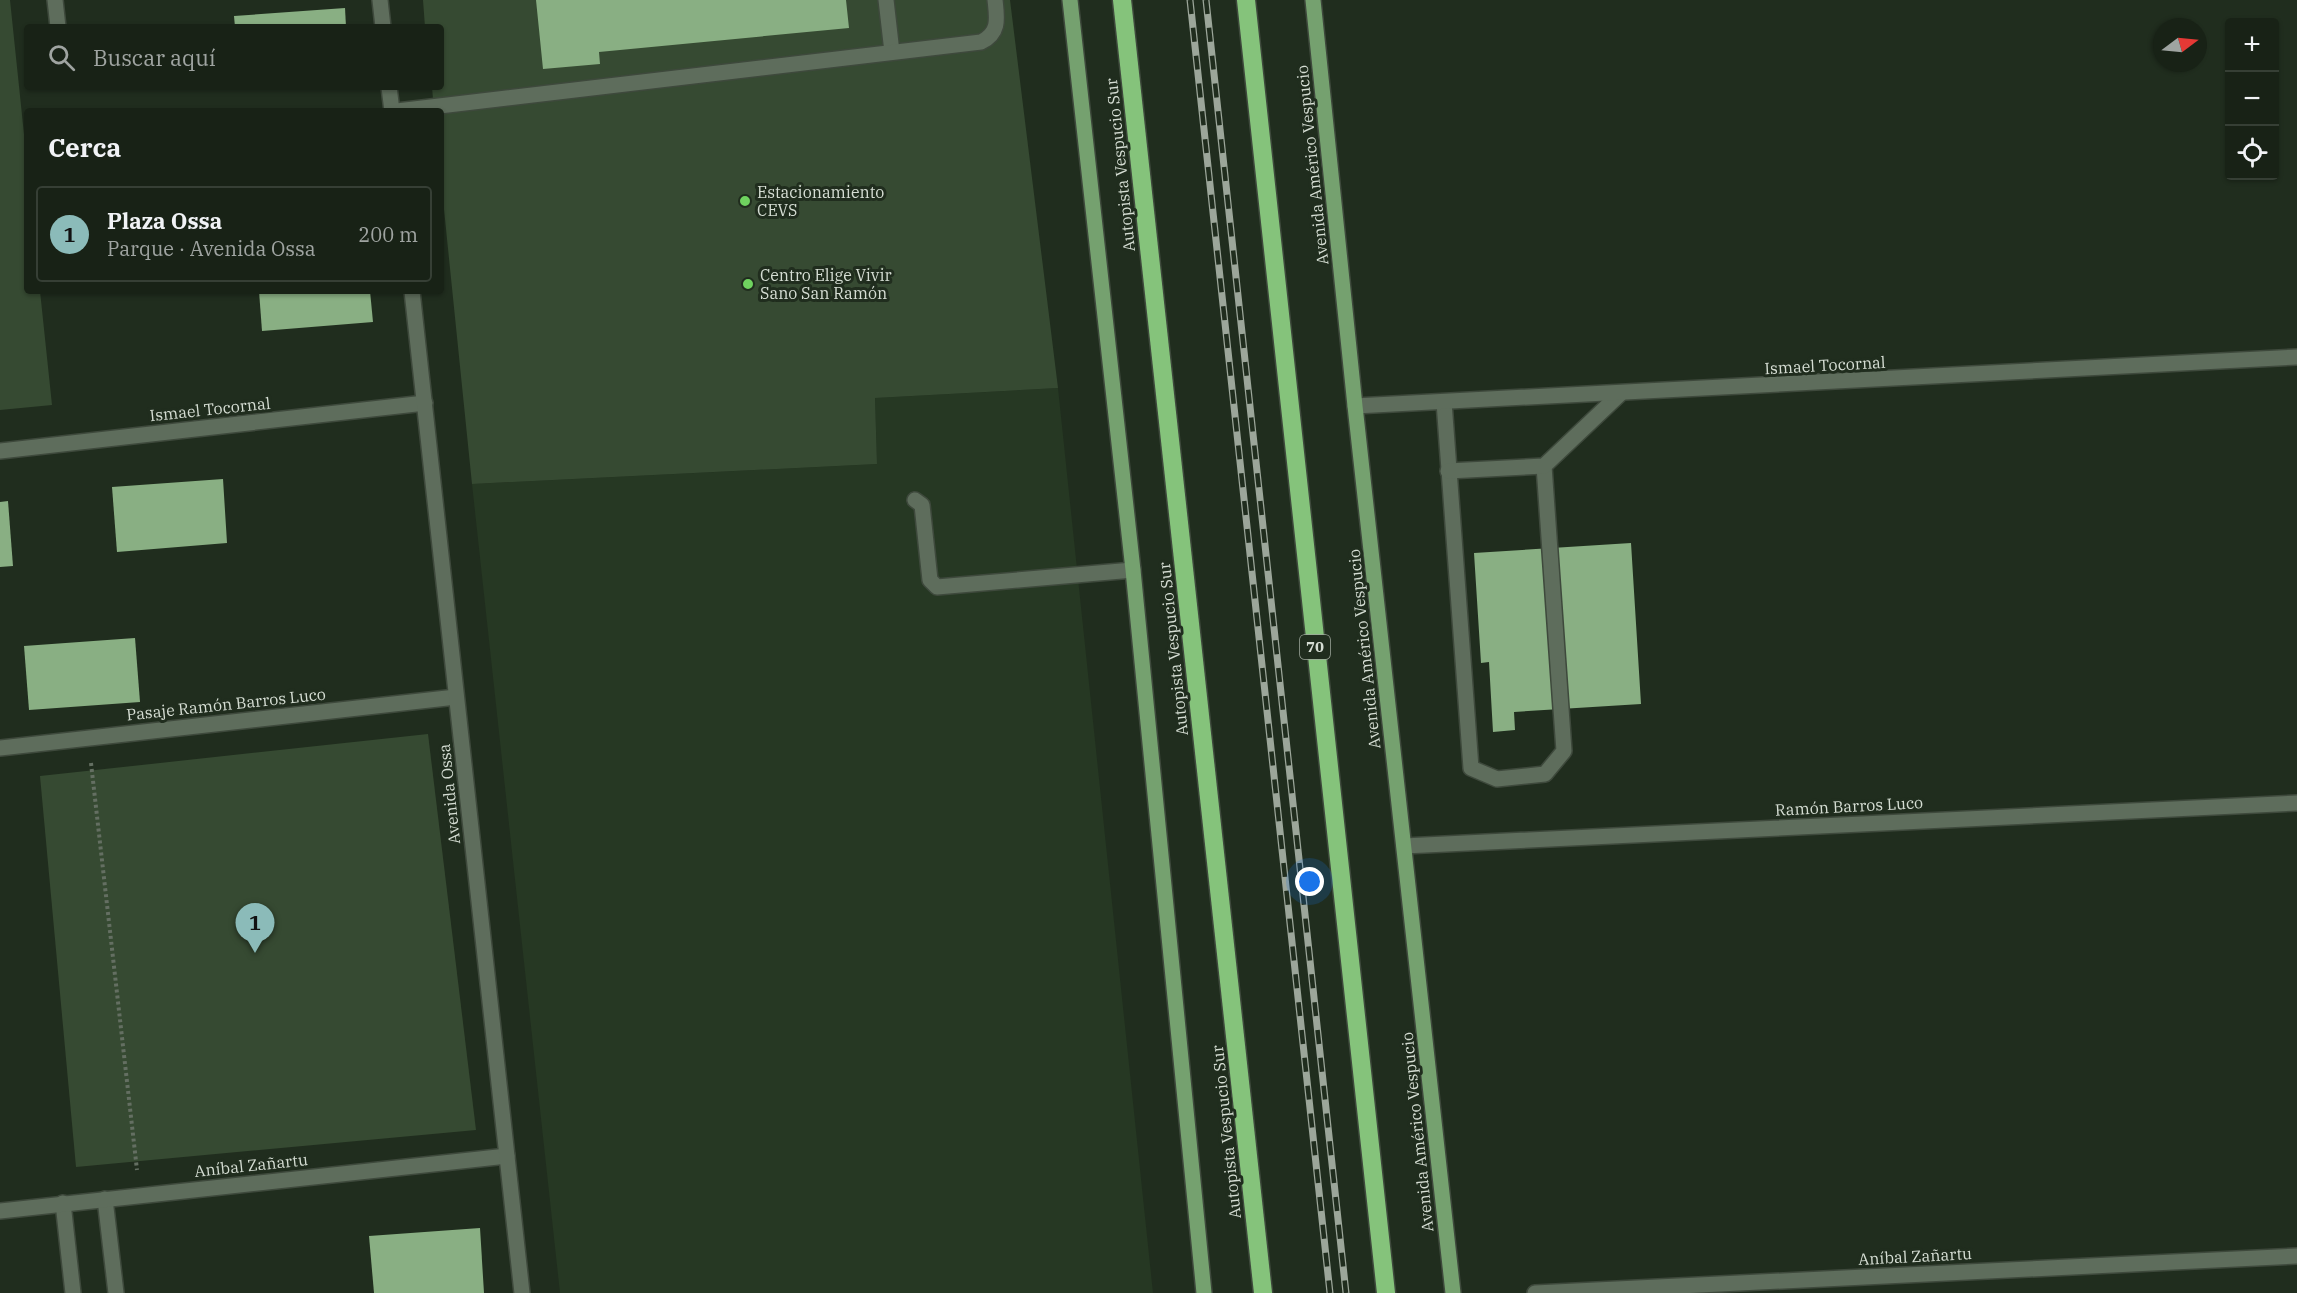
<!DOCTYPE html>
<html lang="es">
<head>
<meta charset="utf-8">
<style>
  :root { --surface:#182216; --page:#252f23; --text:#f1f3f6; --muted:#9fa4a1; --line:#363f35; --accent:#8bbbb9 }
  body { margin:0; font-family:"IBM Plex Serif",serif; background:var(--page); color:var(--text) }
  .controls { position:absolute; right:18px; top:18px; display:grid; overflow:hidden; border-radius:6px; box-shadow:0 2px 4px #0004 }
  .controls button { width:54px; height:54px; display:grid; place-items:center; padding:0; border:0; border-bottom:2px solid var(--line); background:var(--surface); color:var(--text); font:30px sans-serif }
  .compass { position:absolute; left:2153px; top:18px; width:54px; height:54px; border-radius:50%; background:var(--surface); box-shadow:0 2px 4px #0004; rotate:74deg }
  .you { position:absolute; left:1310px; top:882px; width:21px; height:21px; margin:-15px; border:4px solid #fff; border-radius:50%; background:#1a73e8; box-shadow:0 0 0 9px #1a73e833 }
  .badge { display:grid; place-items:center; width:39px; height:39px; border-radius:50%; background:var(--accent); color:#111; font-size:20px; font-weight:700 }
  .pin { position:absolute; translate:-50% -50px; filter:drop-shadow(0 2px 3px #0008) }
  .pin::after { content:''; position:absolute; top:32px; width:21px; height:18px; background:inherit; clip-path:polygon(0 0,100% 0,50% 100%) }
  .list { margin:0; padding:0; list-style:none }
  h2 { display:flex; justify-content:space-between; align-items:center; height:78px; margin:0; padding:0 24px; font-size:26px }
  h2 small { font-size:20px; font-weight:400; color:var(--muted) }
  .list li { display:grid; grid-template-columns:39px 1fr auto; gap:18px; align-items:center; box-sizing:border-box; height:96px; margin:0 12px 12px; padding:0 12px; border:2px solid var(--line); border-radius:6px }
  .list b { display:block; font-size:22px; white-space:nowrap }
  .list p { margin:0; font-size:20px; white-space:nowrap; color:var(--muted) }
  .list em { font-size:20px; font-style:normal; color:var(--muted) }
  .icon { flex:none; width:33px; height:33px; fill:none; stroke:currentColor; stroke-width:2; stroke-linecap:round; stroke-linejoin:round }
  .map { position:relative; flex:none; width:2297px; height:1293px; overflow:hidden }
  .search { position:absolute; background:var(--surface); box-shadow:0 2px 4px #0004; left:24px; top:24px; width:420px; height:66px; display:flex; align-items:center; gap:15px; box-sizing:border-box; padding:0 21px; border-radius:6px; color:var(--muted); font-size:22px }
  .panel { position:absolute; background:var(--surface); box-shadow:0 2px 4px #0004; left:24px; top:108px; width:420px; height:186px; border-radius:6px }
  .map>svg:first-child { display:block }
  .built { fill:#263823 }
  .green { fill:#364a32 }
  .building { fill:#89af83 }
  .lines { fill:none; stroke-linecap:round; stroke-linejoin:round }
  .service-casing { stroke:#3e493c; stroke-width:18 }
  .minor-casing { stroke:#3e493c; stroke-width:18 }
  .tertiary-casing { stroke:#3e493c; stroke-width:18 }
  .primary-casing { stroke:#3e493c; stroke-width:18 }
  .motorway-casing { stroke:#3e493c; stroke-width:21 }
  .path { stroke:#646f62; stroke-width:4; stroke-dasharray:3 3; stroke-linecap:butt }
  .service { stroke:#5e6d5c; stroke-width:15 }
  .minor { stroke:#5e6d5c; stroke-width:15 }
  .tertiary { stroke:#5e6d5c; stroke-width:15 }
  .primary { stroke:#75a16f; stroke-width:15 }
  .motorway { stroke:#85c37b; stroke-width:18 }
  .rail-casing { stroke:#9ca69a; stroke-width:7 }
  .rail { stroke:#202d1e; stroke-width:4.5; stroke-dasharray:14; stroke-linecap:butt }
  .poi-dot { fill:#6fd35f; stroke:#202d1e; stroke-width:2 }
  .labels { text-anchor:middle; stroke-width:6; stroke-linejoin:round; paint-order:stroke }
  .shield { fill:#202d1e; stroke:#9fa89d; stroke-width:1.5 }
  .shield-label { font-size:15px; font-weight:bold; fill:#d5ddd3 }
  .street-label { font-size:16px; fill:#d5ddd3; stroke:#202d1e }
  .poi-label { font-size:16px; fill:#d5ddd3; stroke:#202d1e; text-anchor:start }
</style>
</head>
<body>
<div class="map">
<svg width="2297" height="1293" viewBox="0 0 2297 1293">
  <rect width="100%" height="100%" fill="#202d1e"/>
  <!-- built -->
  <polygon class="built" points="1058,388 1153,1293 560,1293 472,484 877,464 875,398"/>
  <!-- green -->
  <g class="green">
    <polygon points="0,0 10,0 27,163 27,291 40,291 52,405 0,410"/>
    <polygon points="423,0 1010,0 1058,388 875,398 877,464 472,484 441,180 441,111 434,111 432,87 441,87 441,27 425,27"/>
    <polygon points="428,734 476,1130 76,1167 40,776"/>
  </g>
  <!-- building -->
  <g class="building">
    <polygon points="536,0 846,0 849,28 599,52 600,64 543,69"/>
    <polygon points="345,8 346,27 235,27 234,16"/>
    <polygon points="259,291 370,291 373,322 262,331"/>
    <polygon points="223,479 227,543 117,552 112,487"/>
    <polygon points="8,501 13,566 0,567 0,502"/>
    <polygon points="1631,543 1641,704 1514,712 1515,730 1493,732 1489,662 1481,663 1474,553"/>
    <polygon points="135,638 140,702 29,710 24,646"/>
    <polygon points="480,1228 484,1293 374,1293 369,1236"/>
  </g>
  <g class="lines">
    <defs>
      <g id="service">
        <polyline points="55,0 58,27"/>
        <polyline points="886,0 892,52"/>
        <path d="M397,111L981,42C1000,33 997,18 995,0"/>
        <polyline points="1444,402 1471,768 1497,779 1545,774 1564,751 1544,466"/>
        <polyline points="1448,471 1544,466 1620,394"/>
        <polyline points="915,500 922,505 930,580 937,587 1133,570"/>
      </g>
      <g id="minor">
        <polyline points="1355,406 2297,357"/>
        <polyline points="0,451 425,403"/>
        <polyline points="0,748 456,697"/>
        <polyline points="1404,846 2297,803"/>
        <polyline points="105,1199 116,1293"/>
        <polyline points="63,1203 73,1293"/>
        <polyline points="0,1211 507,1156"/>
        <polyline points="1535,1293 2297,1256"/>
      </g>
      <g id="tertiary">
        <polyline points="380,0 383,27"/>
        <polyline points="389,87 392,111"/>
        <polyline points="412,291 522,1293"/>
      </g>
      <g id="primary">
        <polyline points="1070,0 1133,570 1204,1293"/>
        <polyline points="1313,0 1355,406 1453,1293"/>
      </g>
      <g id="motorway">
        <polyline points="1122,0 1263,1293"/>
        <polyline points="1246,0 1386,1293"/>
      </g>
    </defs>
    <!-- service casing -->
    <use href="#service" class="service-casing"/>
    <!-- minor casing -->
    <use href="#minor" class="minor-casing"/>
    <!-- tertiary casing -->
    <use href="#tertiary" class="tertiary-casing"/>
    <!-- primary casing -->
    <use href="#primary" class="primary-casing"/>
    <!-- motorway casing -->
    <use href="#motorway" class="motorway-casing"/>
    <!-- path -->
    <polyline class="path" points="91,763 137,1170"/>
    <!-- service -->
    <use href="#service" class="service"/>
    <!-- minor -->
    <use href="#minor" class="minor"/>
    <!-- tertiary -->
    <use href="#tertiary" class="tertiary"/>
    <!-- primary -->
    <use href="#primary" class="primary"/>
    <!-- motorway -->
    <use href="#motorway" class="motorway"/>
    <defs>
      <g id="rail">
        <polyline points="1190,0 1330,1293"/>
        <polyline points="1206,0 1346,1293"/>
      </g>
    </defs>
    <!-- rail casing -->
    <use href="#rail" class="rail-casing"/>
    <!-- rail -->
    <use href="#rail" class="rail"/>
  </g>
  <!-- markers -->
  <g class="poi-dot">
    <circle cx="745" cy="201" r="6"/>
    <circle cx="748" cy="284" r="6"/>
  </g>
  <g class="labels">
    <!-- shield labels -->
    <rect class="shield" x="1300" y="635" width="30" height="24" rx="4.5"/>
    <g class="shield-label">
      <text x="1315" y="652">70</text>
    </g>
    <!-- street labels -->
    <g class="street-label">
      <text transform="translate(1120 165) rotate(-96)" y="6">Autopista Vespucio Sur</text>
      <text transform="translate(1312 165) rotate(-96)" y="6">Avenida Américo Vespucio</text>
      <text transform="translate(1825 365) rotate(-3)" y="6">Ismael Tocornal</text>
      <text transform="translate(210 409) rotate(-6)" y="6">Ismael Tocornal</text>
      <text transform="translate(1173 649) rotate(-96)" y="6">Autopista Vespucio Sur</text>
      <text transform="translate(1364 649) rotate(-96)" y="6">Avenida Américo Vespucio</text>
      <text transform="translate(226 704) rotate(-6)" y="6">Pasaje Ramón Barros Luco</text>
      <text transform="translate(449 794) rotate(-96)" y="6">Avenida Ossa</text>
      <text transform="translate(1849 806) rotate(-3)" y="6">Ramón Barros Luco</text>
      <text transform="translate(1226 1132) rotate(-96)" y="6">Autopista Vespucio Sur</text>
      <text transform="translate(1417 1132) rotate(-96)" y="6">Avenida Américo Vespucio</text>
      <text transform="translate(251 1165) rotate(-6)" y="6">Aníbal Zañartu</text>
      <text transform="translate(1915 1256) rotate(-3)" y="6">Aníbal Zañartu</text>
    </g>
    <!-- poi labels -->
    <g class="poi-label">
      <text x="757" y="198">Estacionamiento<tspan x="757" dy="18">CEVS</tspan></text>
      <text x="760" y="281">Centro Elige Vivir<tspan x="760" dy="18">Sano San Ramón</tspan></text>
    </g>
  </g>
</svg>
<div class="controls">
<button>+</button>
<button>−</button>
<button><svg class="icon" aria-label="locate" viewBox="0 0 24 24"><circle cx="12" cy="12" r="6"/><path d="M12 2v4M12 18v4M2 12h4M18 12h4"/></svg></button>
</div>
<svg class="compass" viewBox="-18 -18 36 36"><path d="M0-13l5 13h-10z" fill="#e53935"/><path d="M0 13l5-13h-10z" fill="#9fa4a1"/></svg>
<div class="you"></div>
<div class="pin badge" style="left:255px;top:953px">1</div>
<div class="search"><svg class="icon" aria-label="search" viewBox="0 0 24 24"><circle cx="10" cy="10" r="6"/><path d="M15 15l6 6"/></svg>Buscar aquí</div>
<section class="panel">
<h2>Cerca<small></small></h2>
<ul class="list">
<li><span class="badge">1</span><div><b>Plaza Ossa</b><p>Parque · Avenida Ossa</p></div><em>200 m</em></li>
</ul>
</section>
</div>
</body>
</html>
